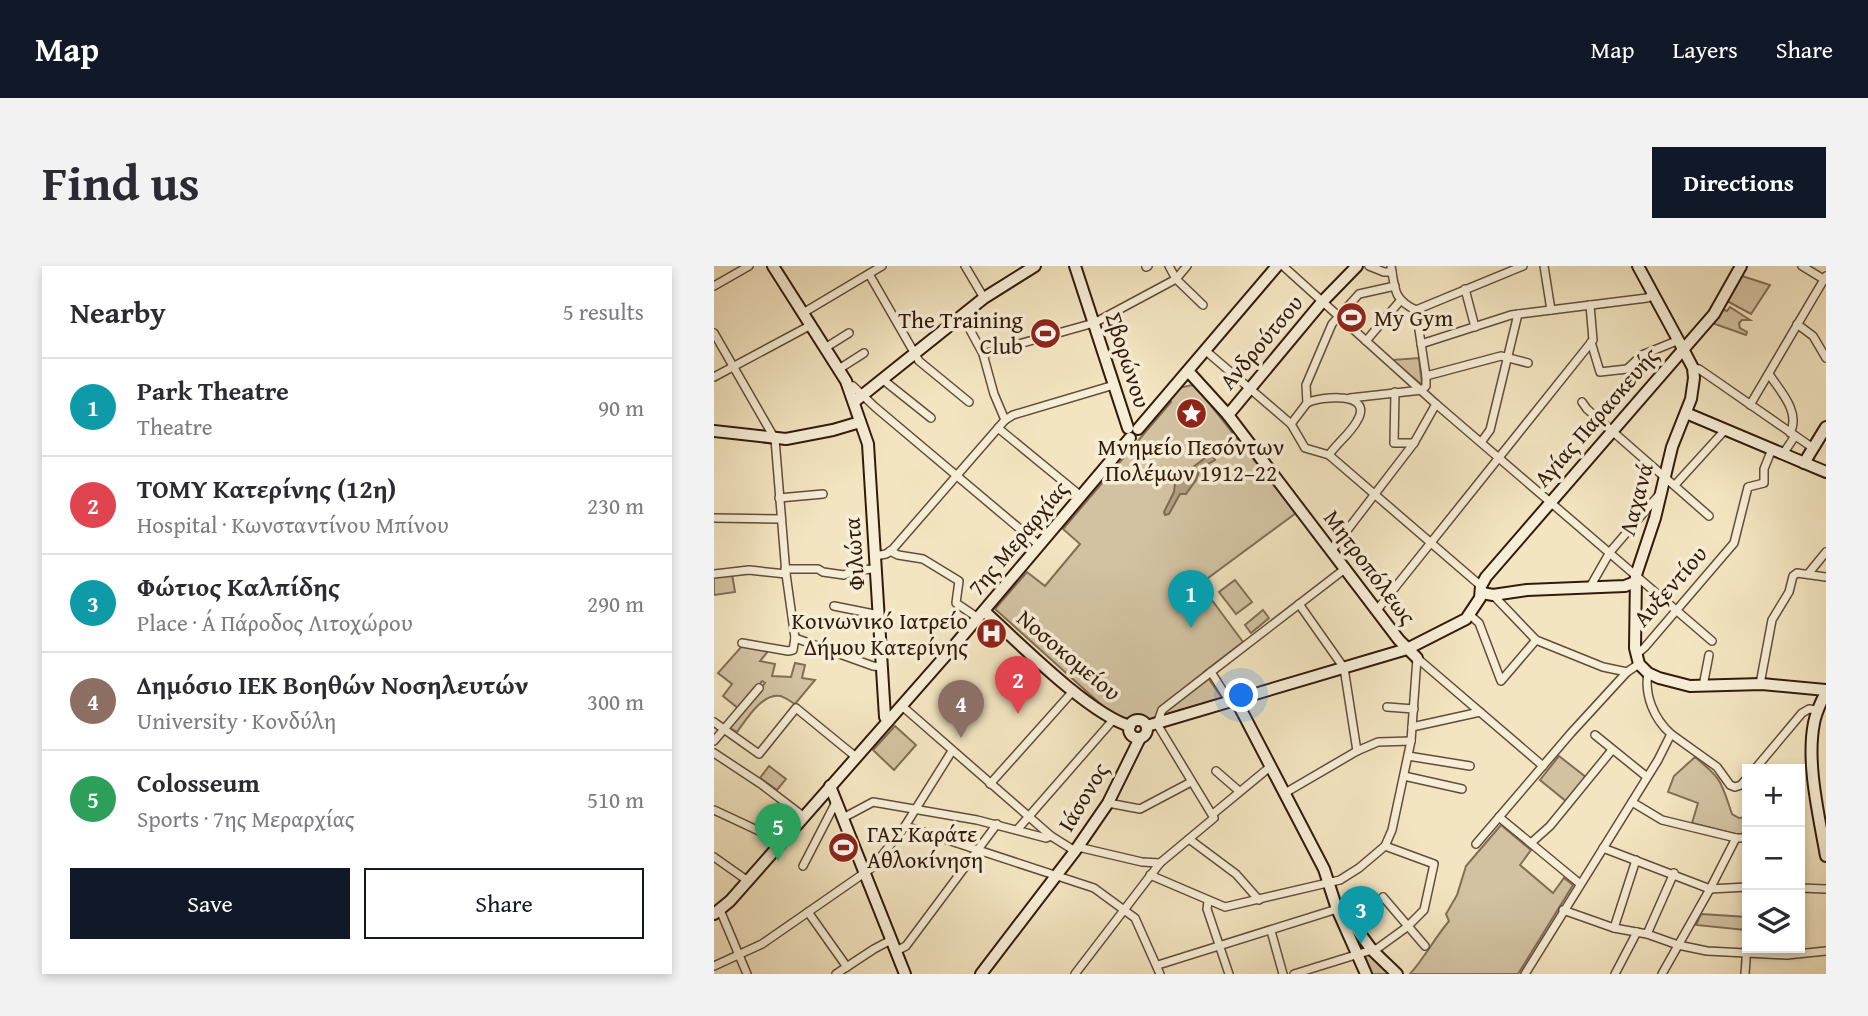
<!DOCTYPE html>
<html lang="en">
<head>
<meta charset="utf-8">
<style>
  :root { --surface:#fff; --page:#f2f2f3; --text:#2b2b33; --muted:#7c7c81; --line:#e1e1e2; --accent:#111827 }
  body { margin:0; font-family:"Gentium Book Plus",serif; background:var(--page); color:var(--text) }
  .controls { position:absolute; right:21px; bottom:21px; display:grid; overflow:hidden; border-radius:0px; box-shadow:0 4px 10px #0003 }
  .controls button { width:63px; height:63px; display:grid; place-items:center; padding:0; border:0; border-bottom:2px solid var(--line); background:var(--surface); color:var(--text); font:35px sans-serif }
  .you { position:absolute; left:528px; top:430px; width:24px; height:24px; margin:-18px; border:5px solid #fff; border-radius:50%; background:#1a73e8; box-shadow:0 0 0 10px #1a73e833 }
  .badge { display:grid; place-items:center; width:46px; height:46px; border-radius:50%; background:var(--accent); color:#fff; font-size:23px; font-weight:700 }
  .pin { position:absolute; translate:-50% -58px; filter:drop-shadow(0 2px 4px #0008) }
  .pin::after { content:''; position:absolute; top:37px; width:24px; height:21px; background:inherit; clip-path:polygon(0 0,100% 0,50% 100%) }
  .list { margin:0; padding:0; list-style:none }
  h2 { display:flex; justify-content:space-between; align-items:center; height:91px; margin:0; padding:0 28px; font-size:30px }
  h2 small { font-size:23px; font-weight:400; color:var(--muted) }
  .list li { display:grid; grid-template-columns:46px 1fr auto; gap:21px; align-items:center; box-sizing:border-box; height:98px; padding:0 28px; border-top:2px solid var(--line) }
  .list b { display:block; font-size:26px; white-space:nowrap }
  .list p { margin:0; font-size:23px; white-space:nowrap; color:var(--muted) }
  .list em { font-size:23px; font-style:normal; color:var(--muted) }
  .actions { display:flex; gap:14px; padding:21px 28px }
  .actions a { flex:1; padding:16px 0; border:2px solid var(--accent); border-radius:0px; text-align:center; font-size:24px; color:var(--accent) }
  .actions .main { background:var(--accent); color:#fff }
  .icon { flex:none; width:38px; height:38px; fill:none; stroke:currentColor; stroke-width:2; stroke-linecap:round; stroke-linejoin:round }
  .map { position:relative; flex:none; width:1112px; height:708px; overflow:hidden; border-radius:0px }
  header { display:flex; align-items:center; gap:42px; box-sizing:border-box; height:98px; padding:0 35px; background:var(--accent); color:#fff }
  header strong { font-size:33px }
  nav { display:flex; gap:38px; margin-inline-start:auto; font-size:24px }
  .intro { display:flex; align-items:center; justify-content:space-between; box-sizing:border-box; height:168px; padding:0 42px }
  h1 { margin:0; font-size:49px }
  .button { padding:18px 32px; border-radius:0px; background:var(--accent); color:#fff; font-size:24px; font-weight:700 }
  main { display:flex; gap:42px; padding:0 42px }
  aside { flex:1; background:var(--surface); border-radius:0px; box-shadow:0 4px 10px #0003 }
  .map>svg:first-child { display:block }
  .green { fill:#d2c2a2; stroke:#826e56; stroke-width:2 }
  .water { fill:#b2a083; stroke:#7f6a53; stroke-width:2 }
  .lines { fill:none; stroke-linecap:round; stroke-linejoin:round }
  .street-casing { stroke:#634d38; stroke-width:10 }
  .secondary-casing { stroke:#331a0b; stroke-width:14 }
  .street { stroke:#f7eed7; stroke-width:7 }
  .secondary { stroke:#f7eed7; stroke-width:10 }
  .labels { text-anchor:middle; stroke-width:7; stroke-linejoin:round; paint-order:stroke }
  .poi-label { font-size:23px; fill:#331a0b; stroke:#f7eed7; text-anchor:start }
  .street-label { font-size:23px; fill:#331a0b; stroke:#f7eed7 }
</style>
</head>
<body>
<header>
<strong>Map</strong>
<nav><a>Map</a><a>Layers</a><a>Share</a></nav>
</header>
<div class="intro"><h1>Find us</h1><a class="button">Directions</a></div>
<main>
<aside>
<h2>Nearby<small>5 results</small></h2>
<ul class="list">
<li><span class="badge" style="background:#0f9aa8">1</span><div><b>Park Theatre</b><p>Theatre</p></div><em>90 m</em></li>
<li><span class="badge" style="background:#e0444e">2</span><div><b>ΤΟΜΥ Κατερίνης (12η)</b><p>Hospital · Κωνσταντίνου Μπίνου</p></div><em>230 m</em></li>
<li><span class="badge" style="background:#0f9aa8">3</span><div><b>Φώτιος Καλπίδης</b><p>Place · Α΄ Πάροδος Λιτοχώρου</p></div><em>290 m</em></li>
<li><span class="badge" style="background:#8d6e63">4</span><div><b>Δημόσιο ΙΕΚ Βοηθών Νοσηλευτών</b><p>University · Κονδύλη</p></div><em>300 m</em></li>
<li><span class="badge" style="background:#2e9e5b">5</span><div><b>Colosseum</b><p>Sports · 7ης Μεραρχίας</p></div><em>510 m</em></li>
</ul>
<div class="actions"><a class="main">Save</a><a>Share</a></div>
</aside>
<div class="map">
<svg width="1112" height="708" viewBox="0 0 1112 708">
  <rect width="100%" height="100%" fill="#f3e5c1"/>
  <filter id="stains"><feTurbulence type="fractalNoise" baseFrequency=".00286" numOctaves="4"/><feColorMatrix values="0 0 0 0 .2 0 0 0 0 .09 0 0 0 0 .02 0 0 0 .5 -.17"/></filter>
  <radialGradient id="worn" r=".72"><stop offset=".6" stop-color="#630" stop-opacity="0"/><stop offset="1" stop-color="#630" stop-opacity=".3"/></radialGradient>
  <!-- green -->
  <g class="green">
    <polygon points="1028,10 1056,19 1037,48 1013,35"/>
    <polygon points="1016,41 1036,54 1028,54 1025,57 1026,62 1033,66 1032,69 998,57 1008,43 1013,45"/>
    <polygon points="705,92 708,119 678,94"/>
    <polygon points="478,119 483,122 582,247 486,318 529,376 490,406 508,432 433,454 401,451 281,343 313,306 331,320 366,278 349,263 457,136 456,134 465,122"/>
    <polygon points="18,308 21,326 0,329 0,310"/>
    <polygon points="521,314 538,336 522,348 505,326"/>
    <polygon points="549,344 555,352 537,367 531,359"/>
    <path d="M28,380L55,384L46,395L61,398L58,410L77,411L81,397L91,399L88,412L101,414L81,438C77,436 71,431 66,430C48,427 32,454 23,466L15,462L51,417L48,415L25,443L9,430L18,418L4,407Z"/>
    <polygon points="181,460 202,479 180,504 159,484"/>
    <polygon points="845,490 873,512 853,536 826,514"/>
    <path d="M981,491C1009,514 1007,516 1018,548L1025,552L1033,551V571L978,557L984,537L954,526L960,510Z"/>
    <polygon points="55,500 72,513 63,524 46,512"/>
    <path d="M787,559L817,584L806,599L839,627L850,612L859,619L804,708H696C711,691 720,673 735,655L732,648L743,629L752,600Z"/>
    <polygon points="987,648 1033,651 1031,664 982,659"/>
    <polygon points="659,688 679,708 658,708 651,690"/>
  </g>
  <!-- water -->
  <polygon class="water" points="493,185 497,187 501,194 486,203 482,214 472,228 466,228 455,248 451,249 450,246 460,226 461,217 466,214 477,216 480,211 478,202 491,192"/>
  <g class="lines">
    <defs>
      <g id="street">
        <polyline points="251,0 270,32"/>
        <polyline points="455,0 462,13 489,39"/>
        <polyline points="569,0 722,138 998,375"/>
        <polyline points="655,0 670,6 678,6"/>
        <path d="M677,0C681,22 679,34 702,44"/>
        <polyline points="830,0 837,44"/>
        <polyline points="1088,0 1111,14"/>
        <polyline points="432,1 434,0"/>
        <polyline points="155,8 205,95 255,136"/>
        <polyline points="0,20 35,0"/>
        <polyline points="751,23 761,61"/>
        <polyline points="702,44 809,0"/>
        <polyline points="702,44 712,110 712,120 708,124"/>
        <polyline points="89,47 168,0"/>
        <polyline points="248,49 269,88 280,128 291,154"/>
        <polyline points="1083,58 1099,70 1112,92"/>
        <polyline points="0,67 61,173 72,308 81,372 79,384 74,385 28,377"/>
        <polyline points="652,75 686,35"/>
        <polyline points="877,76 886,106 913,103 928,89 965,74"/>
        <polyline points="707,78 797,49 933,32 939,29"/>
        <polyline points="111,82 135,67"/>
        <polyline points="492,85 577,158 591,182 615,189 767,320"/>
        <polyline points="269,88 380,57 462,13 473,0"/>
        <polyline points="979,102 985,103 1099,182"/>
        <polyline points="125,103 150,87"/>
        <path d="M1055,108C1066,125 1087,146 1076,167"/>
        <polyline points="712,110 787,90 814,97"/>
        <polyline points="0,111 97,59"/>
        <polyline points="168,113 217,152"/>
        <polyline points="139,120 161,141 325,279"/>
        <polyline points="681,126 680,177 700,177"/>
        <polyline points="636,132 708,124"/>
        <polyline points="868,136 873,143 995,250"/>
        <path d="M593,137C606,130 661,125 643,155C636,168 623,177 615,189"/>
        <polyline points="1036,139 1112,10"/>
        <polyline points="577,158 593,137 592,119 618,58 645,28 681,20"/>
        <polyline points="284,162 367,230"/>
        <polyline points="768,175 776,164 804,48"/>
        <polyline points="1069,188 1081,170"/>
        <polyline points="961,219 1011,164"/>
        <polyline points="65,232 109,228"/>
        <polyline points="0,252 67,253"/>
        <polyline points="618,284 700,177 722,138"/>
        <polyline points="176,285 184,289 209,293 245,315 242,337 264,352"/>
        <polyline points="161,290 172,288 178,284 291,154 299,149 400,119"/>
        <polyline points="71,303 104,303 109,306 130,309 142,304 162,303"/>
        <polyline points="0,308 35,304 72,308"/>
        <polyline points="1094,308 1112,286"/>
        <polyline points="876,321 896,286 944,230"/>
        <polyline points="779,329 822,374 889,401 913,406 925,398"/>
        <polyline points="585,338 630,402 643,485"/>
        <polyline points="120,340 165,349"/>
        <polyline points="663,344 879,74 876,39"/>
        <polyline points="756,349 765,357 787,415 822,374"/>
        <polyline points="81,372 159,400 168,401"/>
        <polyline points="922,389 931,381 1020,277 1034,221 1050,217 1050,203 1058,183"/>
        <polyline points="703,392 829,500"/>
        <polyline points="1046,418 1058,354 1075,326 1079,310 1083,307 1112,311"/>
        <polyline points="989,420 995,389"/>
        <polyline points="516,436 497,406 632,302"/>
        <polyline points="188,440 337,570 361,585"/>
        <polyline points="673,441 700,443"/>
        <polyline points="0,456 45,488 82,442 142,491"/>
        <polyline points="698,461 766,446"/>
        <polyline points="957,468 1003,501 1016,519 1021,521 1027,519 1033,512"/>
        <polyline points="881,469 933,511"/>
        <polyline points="0,475 45,422"/>
        <polyline points="0,487 47,518 89,550"/>
        <polyline points="694,490 756,500"/>
        <polyline points="1041,503 1088,447 1095,443 1104,444"/>
        <polyline points="502,505 525,525"/>
        <polyline points="690,510 748,523"/>
        <polyline points="276,518 360,424"/>
        <polyline points="571,527 643,485 664,476 697,475"/>
        <polyline points="918,536 948,554 1022,572 1033,572"/>
        <polyline points="394,537 426,543 477,516"/>
        <polyline points="0,544 60,572 66,577"/>
        <polyline points="499,548 557,500"/>
        <polyline points="785,551 865,617"/>
        <polyline points="129,552 159,536 263,554 332,572 337,570"/>
        <polyline points="191,560 380,622 421,652 446,708"/>
        <polyline points="303,564 399,454"/>
        <polyline points="475,573 522,608 545,634"/>
        <polyline points="817,577 836,560 898,484"/>
        <polyline points="762,578 857,467 913,406"/>
        <polyline points="364,581 428,596 446,597"/>
        <polyline points="889,582 996,623 1033,621"/>
        <polyline points="0,591 34,615"/>
        <polyline points="89,600 122,536"/>
        <polyline points="436,609 511,641 626,614 645,602 671,580 678,564 697,475 703,392"/>
        <polyline points="1086,622 1112,623"/>
        <polyline points="669,631 711,680"/>
        <polyline points="494,636 493,643 515,708"/>
        <polyline points="6,644 33,708"/>
        <polyline points="849,644 900,662 933,668 964,679 993,685 1073,689 1112,685"/>
        <polyline points="94,646 133,701"/>
        <polyline points="900,662 922,594"/>
        <polyline points="557,665 569,708"/>
        <polyline points="933,668 960,607"/>
        <polyline points="182,685 192,680 283,558"/>
        <polyline points="444,699 623,643"/>
        <polyline points="0,700 48,678 159,601 191,560 238,485"/>
        <polyline points="122,708 160,683 177,674"/>
        <polyline points="361,708 446,597 500,552 443,458 448,444 497,406"/>
        <polyline points="580,708 664,682 693,661 710,644 720,598 671,580"/>
        <path d="M811,708L944,494L957,468C940,453 930,429 934,407"/>
        <polyline points="901,708 923,666"/>
        <polyline points="948,708 996,623 1022,572"/>
        <polyline points="1031,708 1033,680"/>
      </g>
      <g id="secondary">
        <polyline points="59,0 132,115 154,178 171,451 174,455"/>
        <polyline points="361,0 414,162"/>
        <polyline points="924,0 969,83 979,102 980,112 977,133 958,181 941,252 922,309 921,382 925,398 934,407 945,412 976,420 1048,418 1112,424"/>
        <polyline points="474,105 514,149 685,374 703,392"/>
        <polyline points="140,136 270,32 321,0"/>
        <polyline points="972,147 1112,206"/>
        <polyline points="514,149 608,36 643,0"/>
        <polyline points="424,163 563,0"/>
        <polyline points="0,165 72,173 119,164 146,156"/>
        <polyline points="1090,197 1112,161"/>
        <polyline points="768,327 779,329 813,324 911,320 921,316"/>
        <path d="M270,345C304,376 375,448 416,460"/>
        <path d="M1112,426C1107,436 1102,446 1100,457C1092,497 1105,550 1112,590"/>
        <polyline points="522,434 610,603 623,643 652,708"/>
        <circle cx="424" cy="463" r="9"/>
        <polyline points="433,460 693,383 752,353 766,332 767,320 772,311 1000,48 1027,0"/>
        <polyline points="116,520 191,708"/>
        <polyline points="628,643 658,684 683,708"/>
        <polyline points="0,648 16,635 234,387 416,172"/>
        <polyline points="267,708 361,585 394,537 426,472"/>
      </g>
    </defs>
    <!-- street casing -->
    <use href="#street" class="street-casing"/>
    <!-- secondary casing -->
    <use href="#secondary" class="secondary-casing"/>
    <!-- street -->
    <use href="#street" class="street"/>
    <!-- secondary -->
    <use href="#secondary" class="secondary"/>
  </g>
  <!-- icons -->
  <defs>
    <symbol id="stadium-disc" viewBox="-11 -11 22 22"><circle r="9.5" fill="#8f2418" stroke="#f7eed7"/><path d="M0-5a6.5 5 0 1 0 0 10a6.5 5 0 1 0 0-10ZM-3.5-1.8h7v3.6h-7Z" fill="#fff"/></symbol>
    <symbol id="sight-disc" viewBox="-11 -11 22 22"><circle r="9.5" fill="#8f2418" stroke="#f7eed7"/><path d="M0-6L1.8-2.2L6-1.7L2.9 1.2L3.7 5.4L0 3.3L-3.7 5.4L-2.9 1.2L-6-1.7L-1.8-2.2Z" fill="#fff"/></symbol>
    <symbol id="hospital-disc" viewBox="-11 -11 22 22"><circle r="9.5" fill="#8f2418" stroke="#f7eed7"/><path d="M-5-5h3v3.5h4V-5h3V5h-3V1.5h-4V5h-3Z" fill="#fff"/></symbol>
  </defs>
  <g fill-rule="evenodd">
    <use href="#stadium-disc" x="620" y="34" width="35" height="35"/>
    <use href="#stadium-disc" x="314" y="50" width="35" height="35"/>
    <use href="#sight-disc" x="460" y="130" width="35" height="35"/>
    <use href="#hospital-disc" x="260" y="350" width="35" height="35"/>
    <use href="#stadium-disc" x="112" y="564" width="35" height="35"/>
  </g>
  <g class="labels">
    <!-- poi labels -->
    <g class="poi-label">
      <text x="660" y="60">My Gym</text>
      <text x="309" y="62" text-anchor="end">The Training<tspan x="309" dy="26">Club</tspan></text>
      <text x="477" y="189" text-anchor="middle">Μνημείο Πεσόντων<tspan x="477" dy="26">Πολέμων 1912–22</tspan></text>
      <text x="254" y="363" text-anchor="end">Κοινωνικό Ιατρείο<tspan x="254" dy="26">Δήμου Κατερίνης</tspan></text>
      <text x="153" y="576">ΓΑΣ Καράτε<tspan x="153" dy="26">Αθλοκίνηση</tspan></text>
    </g>
    <!-- street labels -->
    <g class="street-label">
      <text transform="translate(547 76) rotate(-50)" y="8">Ανδρούτσου</text>
      <text transform="translate(414 94) rotate(72)" y="8">Σβορώνου</text>
      <text transform="translate(882 151) rotate(-49)" y="8">Αγίας Παρασκευής</text>
      <text transform="translate(922 233) rotate(-75)" y="8">Λαχανά</text>
      <text transform="translate(304 272) rotate(-50)" y="8">7ης Μεραρχίας</text>
      <text transform="translate(140 288) rotate(-94)" y="8">Φιλώτα</text>
      <text transform="translate(656 301) rotate(53)" y="8">Μητροπόλεως</text>
      <text transform="translate(956 320) rotate(-49)" y="8">Αυξεντίου</text>
      <text transform="translate(355 389) rotate(40)" y="8">Νοσοκομείου</text>
      <text transform="translate(369 531) rotate(-59)" y="8">Ιάσονος</text>
    </g>
  </g>
  <rect width="100%" height="100%" filter="url(#stains)"/>
  <rect width="100%" height="100%" fill="url(#worn)"/>
</svg>
<div class="controls">
<button>+</button>
<button>−</button>
<button><svg class="icon" aria-label="layers" viewBox="0 0 24 24"><path d="M12 4l9 5-9 5-9-5zM3 14l9 5 9-5"/></svg></button>
</div>
<div class="you"></div>
<div class="pin badge" style="left:477px;top:362px;background:#0f9aa8">1</div>
<div class="pin badge" style="left:304px;top:448px;background:#e0444e">2</div>
<div class="pin badge" style="left:647px;top:678px;background:#0f9aa8">3</div>
<div class="pin badge" style="left:247px;top:472px;background:#8d6e63">4</div>
<div class="pin badge" style="left:64px;top:595px;background:#2e9e5b">5</div>
</div>
</main>
</body>
</html>
